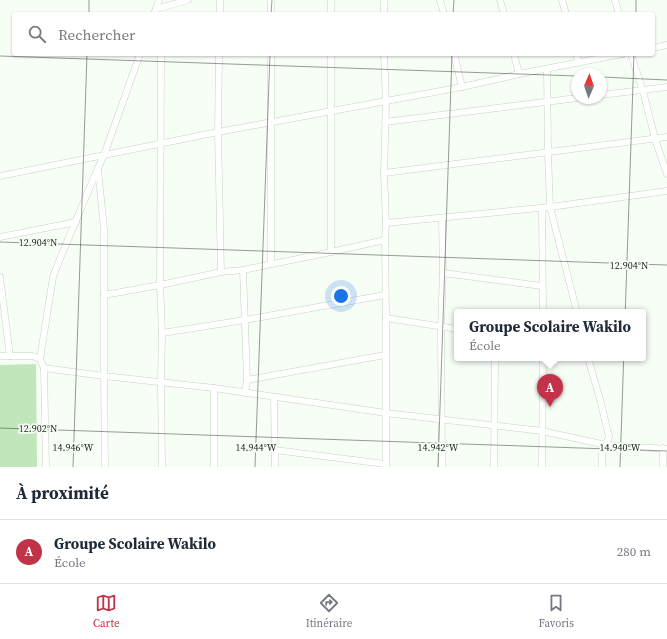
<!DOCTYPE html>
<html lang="fr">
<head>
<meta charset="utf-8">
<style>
  :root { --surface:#fff; --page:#f2f2f3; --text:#1f2937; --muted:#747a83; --line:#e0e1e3; --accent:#c23248 }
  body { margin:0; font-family:"Source Serif 4",serif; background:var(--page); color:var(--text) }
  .compass { position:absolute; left:571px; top:68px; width:36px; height:36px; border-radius:50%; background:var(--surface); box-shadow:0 1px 3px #0004; rotate:2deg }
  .you { position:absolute; left:341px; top:296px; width:14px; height:14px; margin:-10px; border:3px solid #fff; border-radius:50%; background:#1a73e8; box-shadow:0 0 0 6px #1a73e833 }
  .badge { display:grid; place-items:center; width:26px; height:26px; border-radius:50%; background:var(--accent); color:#fff; font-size:13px; font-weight:700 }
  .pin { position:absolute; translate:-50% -33px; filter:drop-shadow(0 1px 2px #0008) }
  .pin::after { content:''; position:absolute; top:21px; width:14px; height:12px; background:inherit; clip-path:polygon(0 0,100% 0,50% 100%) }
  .popup { position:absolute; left:454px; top:309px; width:192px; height:52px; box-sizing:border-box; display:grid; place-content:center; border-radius:4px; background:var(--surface); filter:drop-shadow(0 1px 3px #0005); font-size:13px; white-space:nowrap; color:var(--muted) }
  .popup b { font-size:15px; color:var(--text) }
  .popup::after { content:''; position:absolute; left:50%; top:100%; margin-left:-8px; border:8px solid transparent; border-top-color:var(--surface) }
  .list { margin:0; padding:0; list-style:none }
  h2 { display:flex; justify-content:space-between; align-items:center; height:52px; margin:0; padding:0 16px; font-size:17px }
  h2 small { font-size:13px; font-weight:400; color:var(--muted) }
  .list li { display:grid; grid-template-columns:26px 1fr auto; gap:12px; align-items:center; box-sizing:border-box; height:64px; padding:0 16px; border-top:1px solid var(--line) }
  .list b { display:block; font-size:15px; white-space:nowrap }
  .list p { margin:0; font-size:13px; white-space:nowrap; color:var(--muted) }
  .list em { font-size:13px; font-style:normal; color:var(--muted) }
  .icon { flex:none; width:22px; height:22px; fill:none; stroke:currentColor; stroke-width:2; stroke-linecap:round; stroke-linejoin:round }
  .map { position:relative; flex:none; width:667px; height:467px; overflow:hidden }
  .search { position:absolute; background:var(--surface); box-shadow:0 1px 3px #0004; left:12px; right:12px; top:12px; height:44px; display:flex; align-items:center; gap:10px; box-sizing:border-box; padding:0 14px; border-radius:4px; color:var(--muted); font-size:15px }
  .sheet { height:116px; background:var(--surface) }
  nav { display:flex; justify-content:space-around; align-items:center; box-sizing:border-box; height:56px; border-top:1px solid var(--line); background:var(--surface); font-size:11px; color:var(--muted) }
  nav a { display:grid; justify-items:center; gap:2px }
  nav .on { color:var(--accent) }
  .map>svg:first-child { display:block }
  .green { fill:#c1e6bb }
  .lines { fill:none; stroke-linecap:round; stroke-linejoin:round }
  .street-casing { stroke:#c3d4c0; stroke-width:7 }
  .street { stroke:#fff; stroke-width:6 }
  .ticks { fill:none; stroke:#1e241d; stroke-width:1; stroke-opacity:0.45 }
  .ticks-label { font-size:10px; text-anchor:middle; fill:#1e241d; stroke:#f7fef6; stroke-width:3.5; stroke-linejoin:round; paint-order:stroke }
</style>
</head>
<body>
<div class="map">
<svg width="667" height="467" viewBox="0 0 667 467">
  <rect width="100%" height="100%" fill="#f7fef6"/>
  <!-- green -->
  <polygon class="green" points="36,364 37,467 0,467 0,365"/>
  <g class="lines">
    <defs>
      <g id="street">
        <polyline points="271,0 271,14"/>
        <polyline points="331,0 331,14"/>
        <polyline points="440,0 444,14"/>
        <polyline points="500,0 504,14"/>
        <polyline points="562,0 566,14"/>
        <polyline points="615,0 619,14"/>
        <polyline points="156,9 188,0"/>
        <polyline points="154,14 159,0"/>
        <polyline points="220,14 220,0"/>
        <polyline points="384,14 384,0"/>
        <polyline points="653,48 667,45"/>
        <polyline points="161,54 160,285 162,333 161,382 162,467"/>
        <polyline points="219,54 218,132 221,272"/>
        <polyline points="271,54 271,264"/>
        <polyline points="384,54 386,102 384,173 386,223 385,240 386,318 386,467"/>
        <polyline points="454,54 462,87"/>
        <polyline points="514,54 519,74"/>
        <polyline points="576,54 579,63"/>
        <polyline points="631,54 643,91 655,139 667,174"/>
        <polyline points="547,69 548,153 550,207 577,312"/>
        <polyline points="601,95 667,87"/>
        <polyline points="385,122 577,98"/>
        <polyline points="98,169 104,229 104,376 105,467"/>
        <polyline points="384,173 667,137"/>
        <polyline points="0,176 218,132 462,87 519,74 622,54"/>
        <polyline points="542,208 543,312"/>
        <polyline points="386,223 550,207 667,191"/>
        <polyline points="0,237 76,222"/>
        <polyline points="331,252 331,54"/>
        <polyline points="243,270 247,380 245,393"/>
        <polyline points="443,273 542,286"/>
        <polyline points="0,277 10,356"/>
        <polyline points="104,295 160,285 221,272 243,270 331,252 385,240"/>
        <polyline points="386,318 457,329"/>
        <polyline points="162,333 245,320 385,295"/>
        <polyline points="0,356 33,356 40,359 44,368 46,467"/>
        <polyline points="588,358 601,403 609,437 602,454 602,467"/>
        <polyline points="40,359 53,277 57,266 98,168 104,155 140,54"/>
        <polyline points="44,368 104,376 214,388 386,413 542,431 606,445 667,449"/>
        <polyline points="247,380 385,355"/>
        <polyline points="214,388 214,467"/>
        <polyline points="274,397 275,467"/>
        <polyline points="663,448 663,467"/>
        <polyline points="275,450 385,464"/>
        <polyline points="442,467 441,327 443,273 442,218"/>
        <polyline points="494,467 495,358"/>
        <polyline points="542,467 543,358"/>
      </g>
    </defs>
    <!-- street casing -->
    <use href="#street" class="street-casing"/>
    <!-- street -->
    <use href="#street" class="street"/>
  </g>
  <!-- ticks -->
  <path class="ticks" d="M89,14V0M271,14L272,0M453,14L454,0M636,14V0M0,56L577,76M601,77L667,80M0,242L667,265M0,428L667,451M73,467L87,54M255,467L270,54M438,467L452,54M620,467L634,54"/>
  <g class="ticks-label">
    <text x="38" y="246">12.904°N</text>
    <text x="629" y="269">12.904°N</text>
    <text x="38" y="432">12.902°N</text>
    <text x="73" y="451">14.946°W</text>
    <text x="256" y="451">14.944°W</text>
    <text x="438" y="451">14.942°W</text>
    <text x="620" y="451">14.940°W</text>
  </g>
</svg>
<svg class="compass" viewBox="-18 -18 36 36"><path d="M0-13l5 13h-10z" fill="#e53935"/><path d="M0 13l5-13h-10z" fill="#747a83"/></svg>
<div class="you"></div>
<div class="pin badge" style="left:550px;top:407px">A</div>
<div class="popup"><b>Groupe Scolaire Wakilo</b>École</div>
<div class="search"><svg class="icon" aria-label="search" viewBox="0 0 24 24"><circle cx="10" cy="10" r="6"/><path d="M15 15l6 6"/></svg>Rechercher</div>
</div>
<section class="sheet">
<h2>À proximité<small></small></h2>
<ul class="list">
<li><span class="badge">A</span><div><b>Groupe Scolaire Wakilo</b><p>École</p></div><em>280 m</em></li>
</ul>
</section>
<nav>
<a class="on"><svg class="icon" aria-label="map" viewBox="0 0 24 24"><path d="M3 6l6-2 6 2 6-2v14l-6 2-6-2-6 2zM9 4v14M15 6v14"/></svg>Carte</a>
<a><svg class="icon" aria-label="directions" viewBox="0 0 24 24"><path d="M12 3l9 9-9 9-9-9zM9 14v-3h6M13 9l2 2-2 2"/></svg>Itinéraire</a>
<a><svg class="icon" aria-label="saved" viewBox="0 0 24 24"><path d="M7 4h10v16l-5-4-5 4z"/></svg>Favoris</a>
</nav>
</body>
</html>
